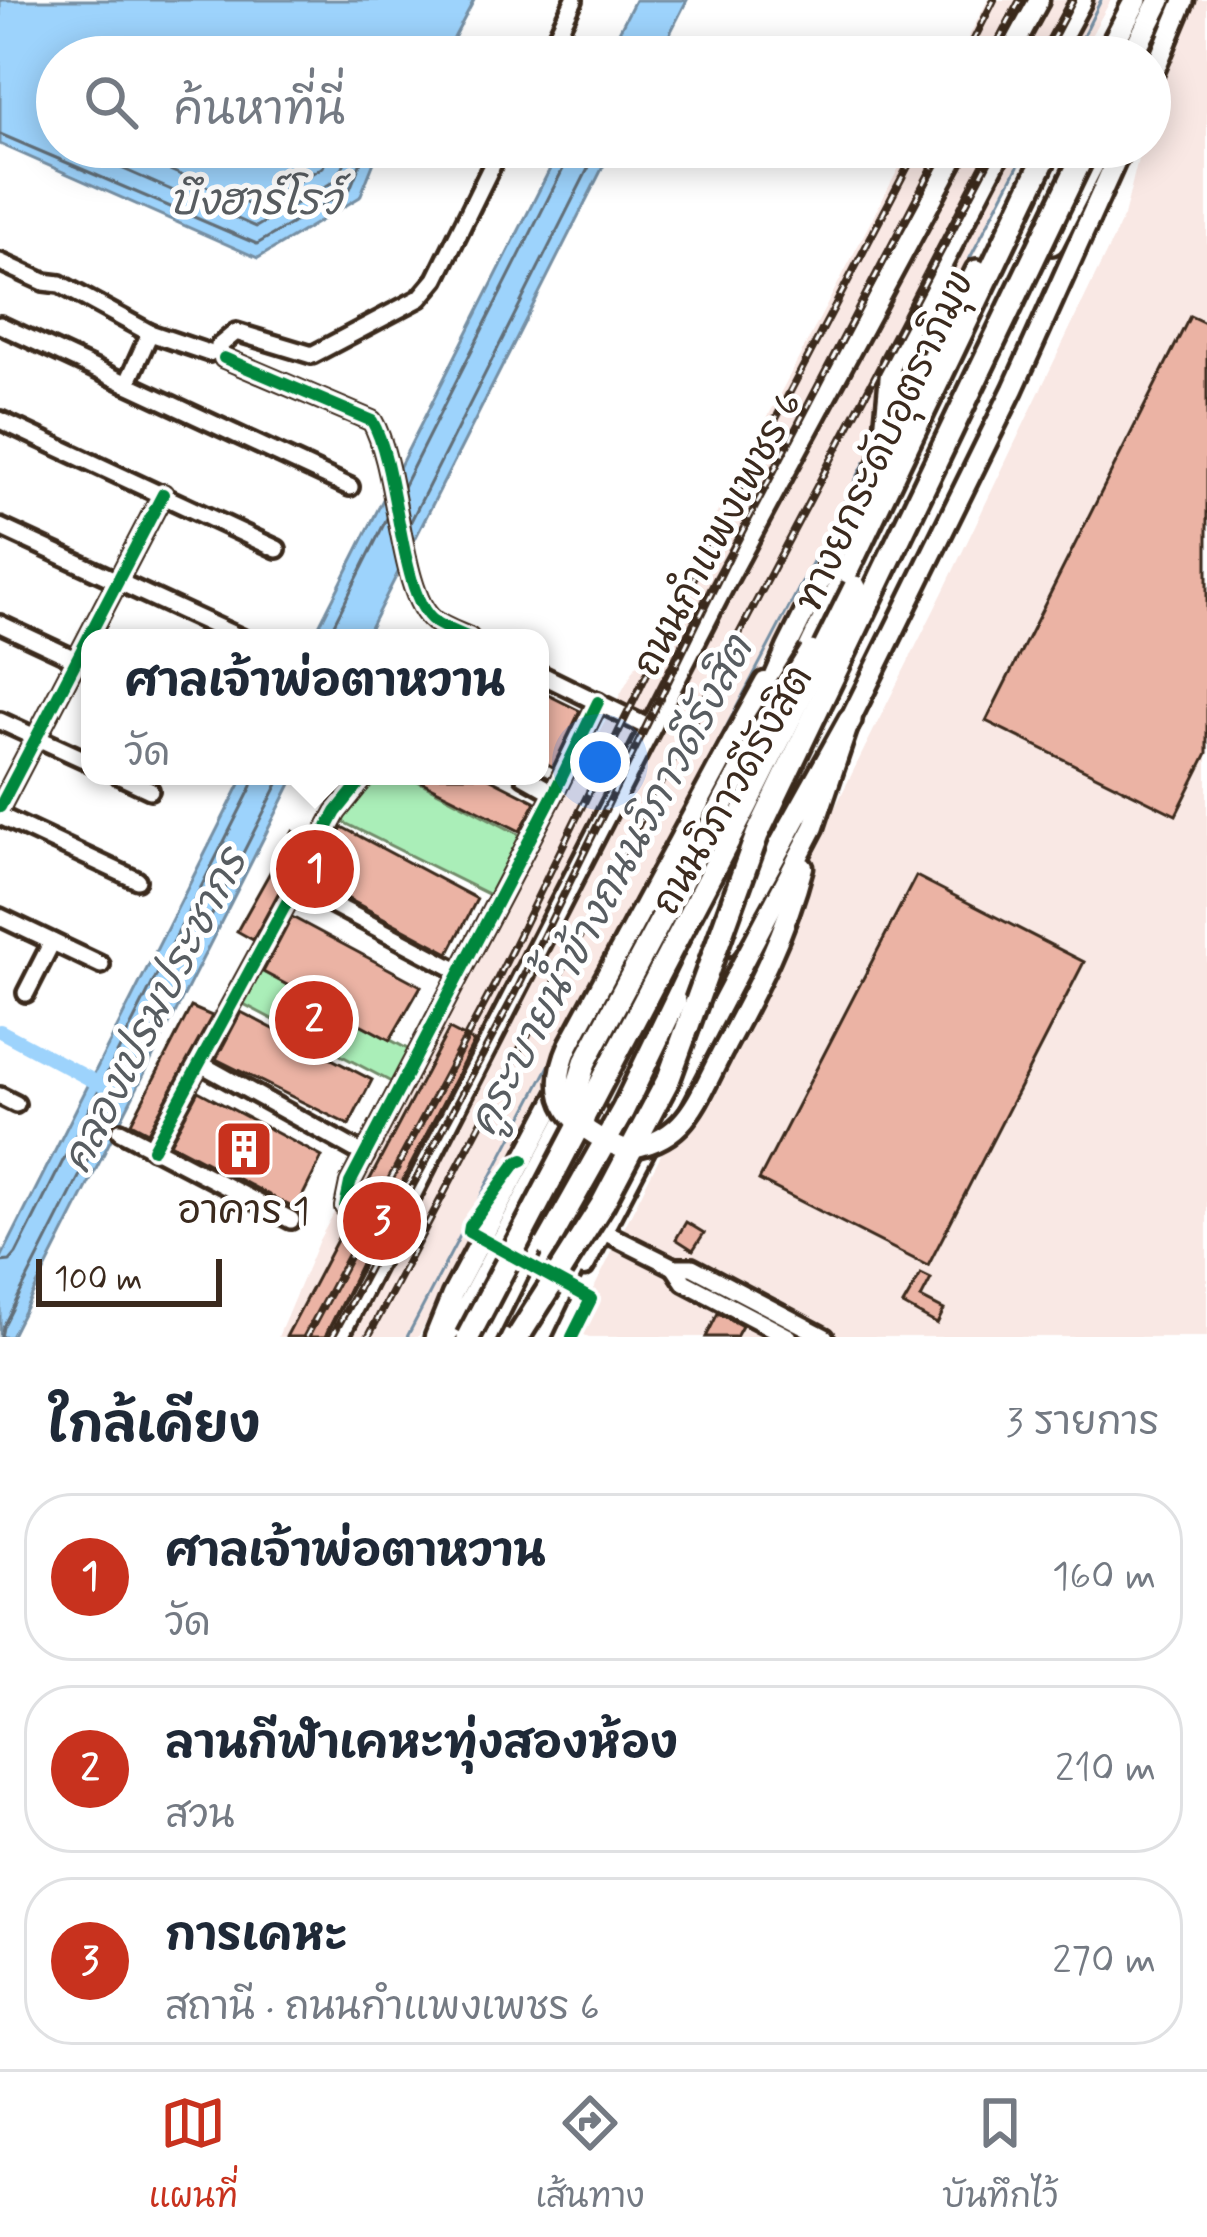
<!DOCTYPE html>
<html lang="th">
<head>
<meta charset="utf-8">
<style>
  :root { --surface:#fff; --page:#f2f2f3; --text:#1f2937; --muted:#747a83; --line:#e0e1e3; --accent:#c8321e }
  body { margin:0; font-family:Mynerve,"Playpen Sans Thai",sans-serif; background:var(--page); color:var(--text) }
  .scale { position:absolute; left:36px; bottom:30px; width:186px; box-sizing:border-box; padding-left:12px; border:6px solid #3b2a1e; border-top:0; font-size:33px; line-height:42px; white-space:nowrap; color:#3b2a1e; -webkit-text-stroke:9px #fff; paint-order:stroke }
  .you { position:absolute; left:600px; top:762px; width:42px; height:42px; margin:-30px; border:9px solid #fff; border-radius:50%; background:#1a73e8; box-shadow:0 0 0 18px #1a73e833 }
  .badge { display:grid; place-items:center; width:78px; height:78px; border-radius:50%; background:var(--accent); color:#fff; font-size:39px; font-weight:700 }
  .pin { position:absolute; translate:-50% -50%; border:6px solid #fff; box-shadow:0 3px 12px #0006 }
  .popup { position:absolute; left:81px; top:629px; width:468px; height:156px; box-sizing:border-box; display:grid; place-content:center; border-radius:24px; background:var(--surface); filter:drop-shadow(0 3px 9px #0005); font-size:39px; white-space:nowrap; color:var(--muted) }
  .popup b { font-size:45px; color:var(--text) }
  .popup::after { content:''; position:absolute; left:50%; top:100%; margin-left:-24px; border:24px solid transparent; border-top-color:var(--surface) }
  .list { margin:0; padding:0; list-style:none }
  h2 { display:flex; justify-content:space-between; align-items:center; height:156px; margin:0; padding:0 48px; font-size:51px }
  h2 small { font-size:39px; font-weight:400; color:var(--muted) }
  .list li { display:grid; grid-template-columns:78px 1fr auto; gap:36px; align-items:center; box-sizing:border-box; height:168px; margin:0 24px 24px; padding:0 24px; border:3px solid var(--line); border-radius:48px }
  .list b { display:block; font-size:45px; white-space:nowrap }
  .list p { margin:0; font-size:39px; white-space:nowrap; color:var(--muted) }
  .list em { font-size:39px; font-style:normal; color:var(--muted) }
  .icon { flex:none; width:66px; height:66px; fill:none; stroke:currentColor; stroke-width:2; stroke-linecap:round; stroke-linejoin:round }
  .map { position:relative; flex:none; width:1207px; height:1337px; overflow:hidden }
  .search { position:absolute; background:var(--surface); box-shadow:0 6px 30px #0003; left:36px; right:36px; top:36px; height:132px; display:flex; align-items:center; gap:30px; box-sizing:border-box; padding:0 42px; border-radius:66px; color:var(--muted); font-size:45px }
  .sheet { height:732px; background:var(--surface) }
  nav { display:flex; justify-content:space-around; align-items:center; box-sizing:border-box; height:168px; border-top:3px solid var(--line); background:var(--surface); font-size:33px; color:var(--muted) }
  nav a { display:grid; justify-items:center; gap:6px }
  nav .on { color:var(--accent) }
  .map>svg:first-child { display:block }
  .built { fill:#f9e8e4 }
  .green { fill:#aaeeb8; stroke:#728c6b; stroke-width:3 }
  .water { fill:#9dd3fc; stroke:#768fa3; stroke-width:3 }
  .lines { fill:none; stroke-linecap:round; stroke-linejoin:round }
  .shore { stroke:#626e77; stroke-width:3 }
  .stream { stroke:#768fa3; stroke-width:3 }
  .canal { stroke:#9dd3fc; stroke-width:14 }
  .building { fill:#ebb3a4; stroke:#3b2a1e; stroke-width:3 }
  .minor-casing { stroke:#3b2a1e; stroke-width:24 }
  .major-casing { stroke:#3b2a1e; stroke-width:27 }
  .highway-casing { stroke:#3b2a1e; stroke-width:30 }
  .minor { stroke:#fff; stroke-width:15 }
  .major { stroke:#fff; stroke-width:18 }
  .highway { stroke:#fff; stroke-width:21 }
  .rail-casing { stroke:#3b2a1e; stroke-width:8 }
  .rail { stroke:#fff; stroke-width:3; stroke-dasharray:9; stroke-linecap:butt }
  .major-bridge-casing { stroke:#3b2a1e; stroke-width:27; stroke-linecap:butt }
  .highway-bridge-casing { stroke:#3b2a1e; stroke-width:30; stroke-linecap:butt }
  .major-bridge { stroke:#fff; stroke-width:18 }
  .highway-bridge { stroke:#fff; stroke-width:21 }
  .cycleway-casing { stroke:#fff; stroke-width:20 }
  .cycleway { stroke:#00873e; stroke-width:12 }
  .labels { text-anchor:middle; stroke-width:10; stroke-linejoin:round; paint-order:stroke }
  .street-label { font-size:39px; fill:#3b2a1e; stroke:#fff }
  .poi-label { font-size:39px; fill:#3b2a1e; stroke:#fff }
  .water-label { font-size:42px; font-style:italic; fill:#585d61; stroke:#fff }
</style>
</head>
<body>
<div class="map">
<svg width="1207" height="1337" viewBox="0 0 1207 1337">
  <rect width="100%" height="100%" fill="#fff"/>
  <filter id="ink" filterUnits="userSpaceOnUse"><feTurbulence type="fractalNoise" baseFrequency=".00833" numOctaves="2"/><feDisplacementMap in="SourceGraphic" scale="24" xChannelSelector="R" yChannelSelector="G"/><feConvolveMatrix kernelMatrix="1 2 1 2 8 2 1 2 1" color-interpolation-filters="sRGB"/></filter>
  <g filter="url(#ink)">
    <!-- built -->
    <g class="built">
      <polygon points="988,0 1111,0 1079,57 958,57"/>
      <polygon points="1197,0 1207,0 1207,1337 589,1337 573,1330 944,590 1124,216 1141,147 1150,147 1150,109 1159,75"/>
      <polygon points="910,147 1029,147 823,551 599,974 493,1202 418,1337 278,1337 319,1240 648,644"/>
    </g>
    <!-- green -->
    <g class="green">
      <polygon points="365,776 408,776 524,837 490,895 335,818"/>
      <polygon points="255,968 413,1052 397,1085 238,1001"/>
    </g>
    <!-- water -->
    <g class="water">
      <polygon points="0,0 474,0 444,57 57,57 57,147 380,147 360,197 258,258 0,144"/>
      <polygon points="635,0 687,0 658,57 606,57"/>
      <polygon points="561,147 613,147 365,638 313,638"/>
      <polygon points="244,776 295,776 11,1337 0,1337 0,1260"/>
    </g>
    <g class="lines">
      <!-- shore -->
      <g class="shore">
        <polyline points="0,134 257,244 350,189 367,147"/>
        <polyline points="73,147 256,227 338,179 351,147"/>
        <polyline points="117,147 254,207 323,167 331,147"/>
        <polyline points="403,487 569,157 570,147"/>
        <polyline points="410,523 599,147"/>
        <polyline points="327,638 387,518"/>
        <polyline points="0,1262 10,1261 16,1254 252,786 254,776"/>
        <polyline points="1,1337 3,1327 282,776"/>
      </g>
      <!-- stream -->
      <g class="stream">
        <polyline points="1073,57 1101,0"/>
        <polyline points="904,384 1028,147"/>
        <polyline points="407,1337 865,462"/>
      </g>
      <!-- canal -->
      <polyline class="canal" points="0,1031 107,1088"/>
    </g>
    <!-- building -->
    <g class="building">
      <polygon points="1190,316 1207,324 1207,753 1176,815 986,721"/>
      <polygon points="540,691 580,711 553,767 540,760"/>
      <polygon points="410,776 485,776 536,802 520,831"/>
      <polygon points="342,827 477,899 449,953 313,880"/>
      <polygon points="293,831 307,840 253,940 237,931"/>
      <polygon points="916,876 1084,962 928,1266 759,1180"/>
      <polygon points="292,917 421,986 390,1040 263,972"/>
      <polygon points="191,1007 212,1016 148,1132 131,1123"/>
      <polygon points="241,1012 372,1080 349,1125 216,1059"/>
      <polygon points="449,1029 474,1042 387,1211 359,1200"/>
      <polygon points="198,1091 322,1157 296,1209 170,1143"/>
      <polygon points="347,1221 376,1233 325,1337 286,1337"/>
      <polygon points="686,1222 704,1233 693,1250 676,1239"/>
      <polygon points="921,1274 931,1279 921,1298 944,1310 937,1324 903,1305"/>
      <polygon points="718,1313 742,1326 736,1337 706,1337"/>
    </g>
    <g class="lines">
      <defs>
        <g id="minor">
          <polyline points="546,57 574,0"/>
          <polyline points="0,262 44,282 60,284 150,333 209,353"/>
          <polyline points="0,325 350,487"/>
          <polyline points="219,346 236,332 312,355 420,298 436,279 501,147"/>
          <path d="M224,358L372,421C399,467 399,595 434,621C444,628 458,633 469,638"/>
          <polyline points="127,384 150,333"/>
          <polyline points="0,420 277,549"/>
          <polyline points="0,527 241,638"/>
          <polyline points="0,624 90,666"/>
          <polyline points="540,674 650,728"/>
          <polyline points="0,721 90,762"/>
          <polyline points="120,776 150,790"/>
          <polyline points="524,776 554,793"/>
          <polyline points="0,807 163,494"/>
          <polyline points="0,816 137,880"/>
          <polyline points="298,886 460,972"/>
          <polyline points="0,917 101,965"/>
          <polyline points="26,993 52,942"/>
          <polyline points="199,1063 365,1155"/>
          <polyline points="0,1096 16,1104"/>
          <polyline points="120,1131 291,1220"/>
          <polyline points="153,1149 336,812 365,776"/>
          <polyline points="394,1227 345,1207 350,1183 554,793 598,702"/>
          <polyline points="602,1231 674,1267 692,1267 825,1337"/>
          <polyline points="674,1267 684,1282 789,1337"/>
        </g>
        <g id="major">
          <polyline points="1008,57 1039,0"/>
          <polyline points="1051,57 1082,0"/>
          <polyline points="1150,81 1184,0"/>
          <polyline points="751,732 787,648 882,457 891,363 1003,147"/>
          <polyline points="732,742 765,682"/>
          <path d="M725,1047C757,988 786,932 803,867"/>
          <polyline points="584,1266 814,827 850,720 1013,389 1122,147"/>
          <polyline points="338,1337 725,583 960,147"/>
          <polyline points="435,1337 452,1295 583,1048"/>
        </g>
        <g id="highway">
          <polyline points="1106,57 1136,0"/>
          <polyline points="1131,57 1160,0"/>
          <polyline points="1052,243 1101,147"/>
          <polyline points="882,457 977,271"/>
          <polyline points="802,665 1050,147"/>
          <polyline points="729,859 768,792"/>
          <polyline points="725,945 850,720"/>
          <polyline points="675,1002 732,883"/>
          <polyline points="443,1337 470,1303 691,886"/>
          <polyline points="485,1337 596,1115"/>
          <polyline points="539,1337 583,1245"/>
        </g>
      </defs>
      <!-- minor casing -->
      <use href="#minor" class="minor-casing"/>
      <!-- major casing -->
      <use href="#major" class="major-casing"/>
      <!-- highway casing -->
      <use href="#highway" class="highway-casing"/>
      <!-- minor -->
      <use href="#minor" class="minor"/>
      <!-- major -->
      <use href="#major" class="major"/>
      <!-- highway -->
      <use href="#highway" class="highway"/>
      <defs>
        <g id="rail">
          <polyline points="965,57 994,0"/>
          <polyline points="990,57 1020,0"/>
          <polyline points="1043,57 1073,0"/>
          <polyline points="306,1337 495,984 712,541 918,147"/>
          <polyline points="332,1337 515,994 732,551 943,147"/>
          <polyline points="368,1337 996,147"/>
        </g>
      </defs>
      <!-- rail casing -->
      <use href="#rail" class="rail-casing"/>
      <!-- rail -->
      <use href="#rail" class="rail"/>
      <defs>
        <path id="major-bridge" d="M725,1047C697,1098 688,1143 623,1149C572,1128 544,1101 569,1045L732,742"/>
        <g id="highway-bridge">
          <polyline points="583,1120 578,1085 585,1062 763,729 811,652"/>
          <polyline points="547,1245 623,1110 675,1002"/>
          <polyline points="468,1337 747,805 855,587"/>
          <polyline points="518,1337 603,1203 669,1078 757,835 1087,147"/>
        </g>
      </defs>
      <!-- major-bridge casing -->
      <use href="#major-bridge" class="major-bridge-casing"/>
      <!-- highway-bridge casing -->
      <use href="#highway-bridge" class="highway-bridge-casing"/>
      <!-- major-bridge -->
      <use href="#major-bridge" class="major-bridge"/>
      <!-- highway-bridge -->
      <use href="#highway-bridge" class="highway-bridge"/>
      <defs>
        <g id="cycleway">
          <path d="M224,358L372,421C399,467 399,595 434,621C444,628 458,633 469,638"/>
          <polyline points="0,807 163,494"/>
          <polyline points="153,1149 336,812 365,776"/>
          <polyline points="523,1160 516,1163 470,1226 469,1232 591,1299 572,1337"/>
          <polyline points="394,1227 345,1207 350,1183 554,793 598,702"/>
        </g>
      </defs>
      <!-- cycleway casing -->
      <use href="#cycleway" class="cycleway-casing"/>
      <!-- cycleway -->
      <use href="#cycleway" class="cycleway"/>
    </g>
  </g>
  <!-- icons -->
  <defs>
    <symbol id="building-square" viewBox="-11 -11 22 22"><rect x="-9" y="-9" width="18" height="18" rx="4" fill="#c8321e" stroke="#fff"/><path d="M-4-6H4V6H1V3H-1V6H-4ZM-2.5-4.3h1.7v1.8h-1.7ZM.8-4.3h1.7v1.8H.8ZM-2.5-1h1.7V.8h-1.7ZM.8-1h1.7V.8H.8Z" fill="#fff"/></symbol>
  </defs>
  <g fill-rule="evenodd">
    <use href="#building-square" x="211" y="1116" width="66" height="66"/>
  </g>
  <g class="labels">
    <!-- street labels -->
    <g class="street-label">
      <text transform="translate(883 440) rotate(-65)" y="14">ทางยกระดับอุตราภิมุข</text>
      <text transform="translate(716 533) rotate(-62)" y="14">ถนนกำแพงเพชร 6</text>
      <text transform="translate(731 789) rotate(-60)" y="14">ถนนวิภาวดีรังสิต</text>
    </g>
    <!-- poi labels -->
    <g class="poi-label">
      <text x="244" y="1223">อาคาร 1</text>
    </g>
    <!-- water labels -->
    <g class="water-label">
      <text x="255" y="214">บึงฮาร์โรว์</text>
      <text transform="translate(609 885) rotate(-62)" y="15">คูระบายน้ำข้างถนนวิภาวดีรังสิต</text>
      <text transform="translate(153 1010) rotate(-63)" y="15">คลองเปรมประชากร</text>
    </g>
  </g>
</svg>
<div class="scale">100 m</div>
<div class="you"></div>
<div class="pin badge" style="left:315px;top:869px">1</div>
<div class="popup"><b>ศาลเจ้าพ่อตาหวาน</b>วัด</div>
<div class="pin badge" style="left:314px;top:1020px">2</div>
<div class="pin badge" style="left:382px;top:1221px">3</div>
<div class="search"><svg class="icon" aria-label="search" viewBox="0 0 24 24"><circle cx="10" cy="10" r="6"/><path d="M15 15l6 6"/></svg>ค้นหาที่นี่</div>
</div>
<section class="sheet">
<h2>ใกล้เคียง<small>3 รายการ</small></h2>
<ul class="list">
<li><span class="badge">1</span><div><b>ศาลเจ้าพ่อตาหวาน</b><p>วัด</p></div><em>160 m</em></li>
<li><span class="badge">2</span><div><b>ลานกีฬาเคหะทุ่งสองห้อง</b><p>สวน</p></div><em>210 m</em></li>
<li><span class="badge">3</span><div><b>การเคหะ</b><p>สถานี · ถนนกำแพงเพชร 6</p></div><em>270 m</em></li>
</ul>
</section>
<nav>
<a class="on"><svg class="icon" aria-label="map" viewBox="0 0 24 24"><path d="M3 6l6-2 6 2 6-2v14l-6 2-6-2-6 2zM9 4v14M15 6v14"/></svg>แผนที่</a>
<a><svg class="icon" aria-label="directions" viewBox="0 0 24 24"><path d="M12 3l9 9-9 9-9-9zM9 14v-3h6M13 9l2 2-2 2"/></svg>เส้นทาง</a>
<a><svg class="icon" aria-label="saved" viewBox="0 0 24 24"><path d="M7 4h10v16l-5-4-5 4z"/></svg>บันทึกไว้</a>
</nav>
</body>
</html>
